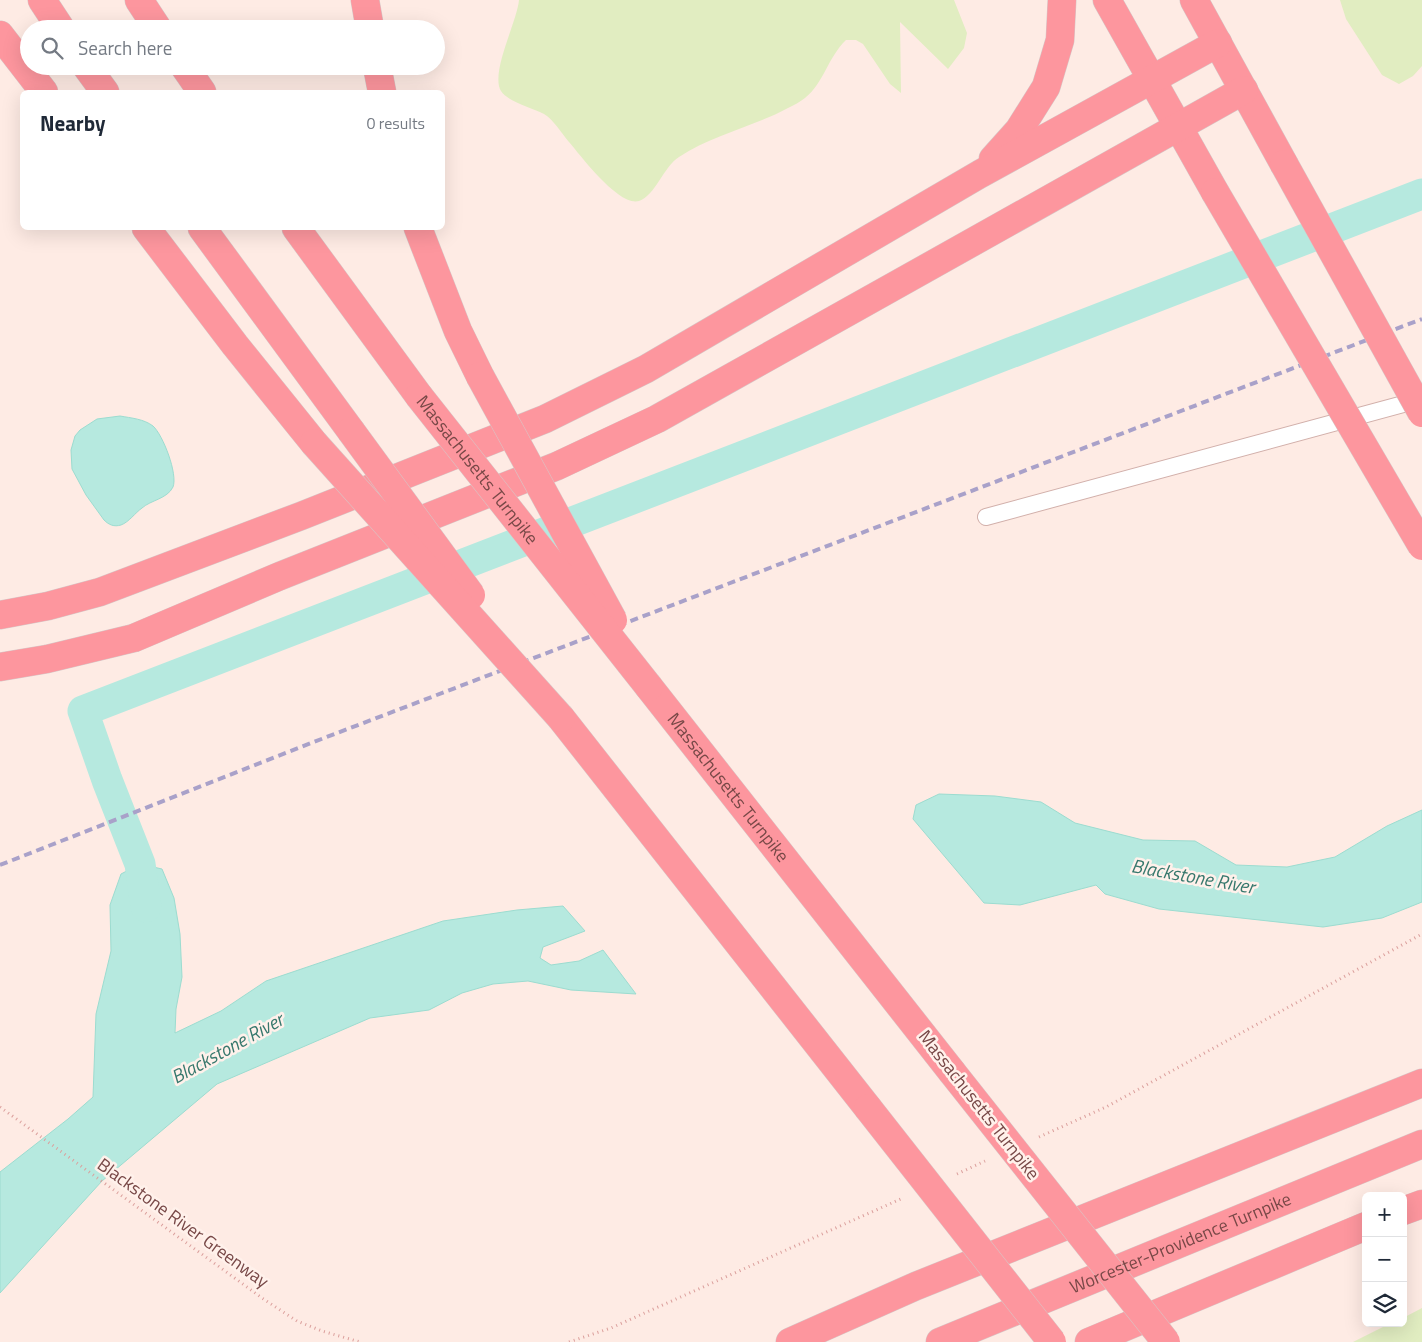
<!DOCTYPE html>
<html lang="en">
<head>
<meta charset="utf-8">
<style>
  :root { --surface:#fff; --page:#f6f6f7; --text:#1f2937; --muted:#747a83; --line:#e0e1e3 }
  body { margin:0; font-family:"Titillium Web",sans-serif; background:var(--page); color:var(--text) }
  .controls { position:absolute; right:15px; bottom:15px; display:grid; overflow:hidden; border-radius:8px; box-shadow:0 5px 20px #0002 }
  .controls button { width:45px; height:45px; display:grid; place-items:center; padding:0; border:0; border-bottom:1px solid var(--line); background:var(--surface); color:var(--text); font:25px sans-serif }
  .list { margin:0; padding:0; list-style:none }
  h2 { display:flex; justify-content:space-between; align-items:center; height:65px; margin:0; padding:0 20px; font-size:21px }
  h2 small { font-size:16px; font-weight:400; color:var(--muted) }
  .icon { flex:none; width:28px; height:28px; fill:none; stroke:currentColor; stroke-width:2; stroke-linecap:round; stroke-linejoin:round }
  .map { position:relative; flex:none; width:1422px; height:1342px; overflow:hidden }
  .search { position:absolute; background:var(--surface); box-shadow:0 5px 20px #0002; left:20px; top:20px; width:425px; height:55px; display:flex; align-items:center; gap:12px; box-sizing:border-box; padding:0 18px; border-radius:28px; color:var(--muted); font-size:19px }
  .panel { position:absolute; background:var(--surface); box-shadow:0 5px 20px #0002; left:20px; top:90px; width:425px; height:140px; border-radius:8px }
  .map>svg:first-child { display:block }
  .green { fill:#e1edc1 }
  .water { fill:#b6e9df; stroke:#9cdcd0 }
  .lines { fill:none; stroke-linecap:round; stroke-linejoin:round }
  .canal { stroke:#b6e9df; stroke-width:31 }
  .service-casing { stroke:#d2b0ab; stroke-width:18 }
  .motorway-casing { stroke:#d6c8c8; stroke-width:29 }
  .path { stroke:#db9f9c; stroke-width:3; stroke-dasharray:1 4; stroke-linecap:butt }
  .service { stroke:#fff; stroke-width:16 }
  .motorway { stroke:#fd969e; stroke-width:28 }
  .rail { stroke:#a9a1c9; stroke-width:4; stroke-dasharray:8 5; stroke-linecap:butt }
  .motorway-bridge-casing { stroke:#d6c8c8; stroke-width:29; stroke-linecap:butt }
  .motorway-bridge { stroke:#fd969e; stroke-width:28 }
  .labels { text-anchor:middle; stroke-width:5; stroke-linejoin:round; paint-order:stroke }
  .street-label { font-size:18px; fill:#784847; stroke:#fff1eb }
  .water-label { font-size:19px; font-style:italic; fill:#37786d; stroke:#fff1eb }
</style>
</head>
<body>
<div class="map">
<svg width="1422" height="1342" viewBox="0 0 1422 1342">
  <rect width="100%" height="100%" fill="#feebe4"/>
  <!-- green -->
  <g class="green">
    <path d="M519,0H954L967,33L964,48L948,69L900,22L901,93L890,84L863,44L856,40H846C828,57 824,83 805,98C800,102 794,105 788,108C753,127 712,135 679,157C664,166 655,196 639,201C619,207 581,156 569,142C562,134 554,120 544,114C533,108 508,102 501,91C490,73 517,22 519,0Z"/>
    <polygon points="1340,0 1422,0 1422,66 1413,76 1399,84 1382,75 1346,19"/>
    <polygon points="1422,1308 1422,1342 1353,1342 1391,1323 1403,1323 1403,1318"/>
  </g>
  <!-- water -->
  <g class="water">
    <path d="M120,416C131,418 144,419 153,426C163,435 178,474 173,487C167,499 151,500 142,508C135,513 129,522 121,525C114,527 109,525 104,520L86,495L72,469L71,450L75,436L80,430L97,419Z"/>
    <polygon points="939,794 995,796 1041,802 1075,823 1143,840 1195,841 1236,865 1287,867 1335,857 1387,826 1422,810 1422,902 1382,918 1323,927 1159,909 1105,894 1096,885 1020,905 984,903 913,819 916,805"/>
    <polygon points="140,864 162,869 174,898 180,934 182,977 176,1009 175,1033 221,1011 266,981 443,921 517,910 563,906 585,931 543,947 540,958 551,965 579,961 603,950 636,994 571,990 528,981 493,984 462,993 429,1010 370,1018 217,1084 102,1181 0,1293 0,1172 68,1119 93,1097 96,1014 111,951 110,905 121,874"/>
  </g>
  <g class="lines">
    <!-- canal -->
    <polyline class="canal" points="146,907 140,864 107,780 83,711 1422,194"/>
    <defs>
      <polyline id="service" points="986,517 1422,399"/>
      <g id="motorway">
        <polyline points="42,0 61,29"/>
        <polyline points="139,0 158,29"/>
        <polyline points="365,0 370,29"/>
        <polyline points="1107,0 1215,192"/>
        <polyline points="1194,0 1284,164"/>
        <polyline points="0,35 44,92"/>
        <polyline points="86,66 105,92"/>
        <polyline points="184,66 202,92"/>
        <polyline points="377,66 382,92"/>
        <polyline points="993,159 1019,130 1046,87 1060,40 1062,0"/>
        <polyline points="146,228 235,345 314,443"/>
        <polyline points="202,228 351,431"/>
        <polyline points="296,228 419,396"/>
        <polyline points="418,228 458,331 480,376"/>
        <polyline points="0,615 48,606 100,592 301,516 545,419 646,369 980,174 1218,43"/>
        <polyline points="0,667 47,659 134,638 280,576 557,466 657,419 1244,90"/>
        <path id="s1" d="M649,687L952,1072"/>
        <polyline points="561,718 868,1108"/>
        <polyline points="1403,1211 1422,1204"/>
        <polyline points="790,1342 916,1286 1422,1083"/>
        <path id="s2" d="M940,1342L1422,1144"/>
        <polyline points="1089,1342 1366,1226"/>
      </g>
    </defs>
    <!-- service casing -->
    <use href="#service" class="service-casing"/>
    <!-- motorway casing -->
    <use href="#motorway" class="motorway-casing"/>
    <!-- path -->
    <g class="path">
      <polyline points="0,1107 262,1298 297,1321 322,1331 360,1342"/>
      <polyline points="1039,1137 1106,1107 1422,934"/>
      <polyline points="957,1174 985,1161"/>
      <polyline points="569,1342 611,1328 903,1198"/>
    </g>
    <!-- service -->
    <use href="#service" class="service"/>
    <!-- motorway -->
    <use href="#motorway" class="motorway"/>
    <!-- rail -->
    <polyline class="rail" points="0,865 311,743 1422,319"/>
    <defs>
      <g id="motorway-bridge">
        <polyline points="1284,164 1422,413"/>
        <polyline points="1215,192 1422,546"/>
        <polyline points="480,376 613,620"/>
        <path id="s3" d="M419,396L649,687"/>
        <polyline points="351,431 471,595"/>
        <polyline points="314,443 561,718"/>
        <polyline points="952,1072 1166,1342"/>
        <polyline points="868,1108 1052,1342"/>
      </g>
    </defs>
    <!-- motorway-bridge casing -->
    <use href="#motorway-bridge" class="motorway-bridge-casing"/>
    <!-- motorway-bridge -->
    <use href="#motorway-bridge" class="motorway-bridge"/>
  </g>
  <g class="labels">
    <!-- street labels -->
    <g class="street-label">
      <text dy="6" stroke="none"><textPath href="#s3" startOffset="94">Massachusetts Turnpike</textPath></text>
      <text dy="6" stroke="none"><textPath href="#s1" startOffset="128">Massachusetts Turnpike</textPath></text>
      <text transform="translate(979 1105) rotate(52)" y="6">Massachusetts Turnpike</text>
      <text transform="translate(183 1223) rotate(36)" y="6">Blackstone River Greenway</text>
      <text dy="6" stroke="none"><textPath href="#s2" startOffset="260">Worcester-Providence Turnpike</textPath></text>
    </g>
    <!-- water labels -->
    <g class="water-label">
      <text transform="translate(1193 876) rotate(10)" y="7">Blackstone River</text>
      <text transform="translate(227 1048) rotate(-29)" y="7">Blackstone River</text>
    </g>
  </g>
</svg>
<div class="controls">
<button>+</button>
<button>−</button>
<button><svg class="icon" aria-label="layers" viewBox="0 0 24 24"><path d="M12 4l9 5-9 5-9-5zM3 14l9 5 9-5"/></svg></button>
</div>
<div class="search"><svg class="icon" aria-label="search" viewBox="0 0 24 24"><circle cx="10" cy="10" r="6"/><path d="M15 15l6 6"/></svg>Search here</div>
<section class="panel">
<h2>Nearby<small>0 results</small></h2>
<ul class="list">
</ul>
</section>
</div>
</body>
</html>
